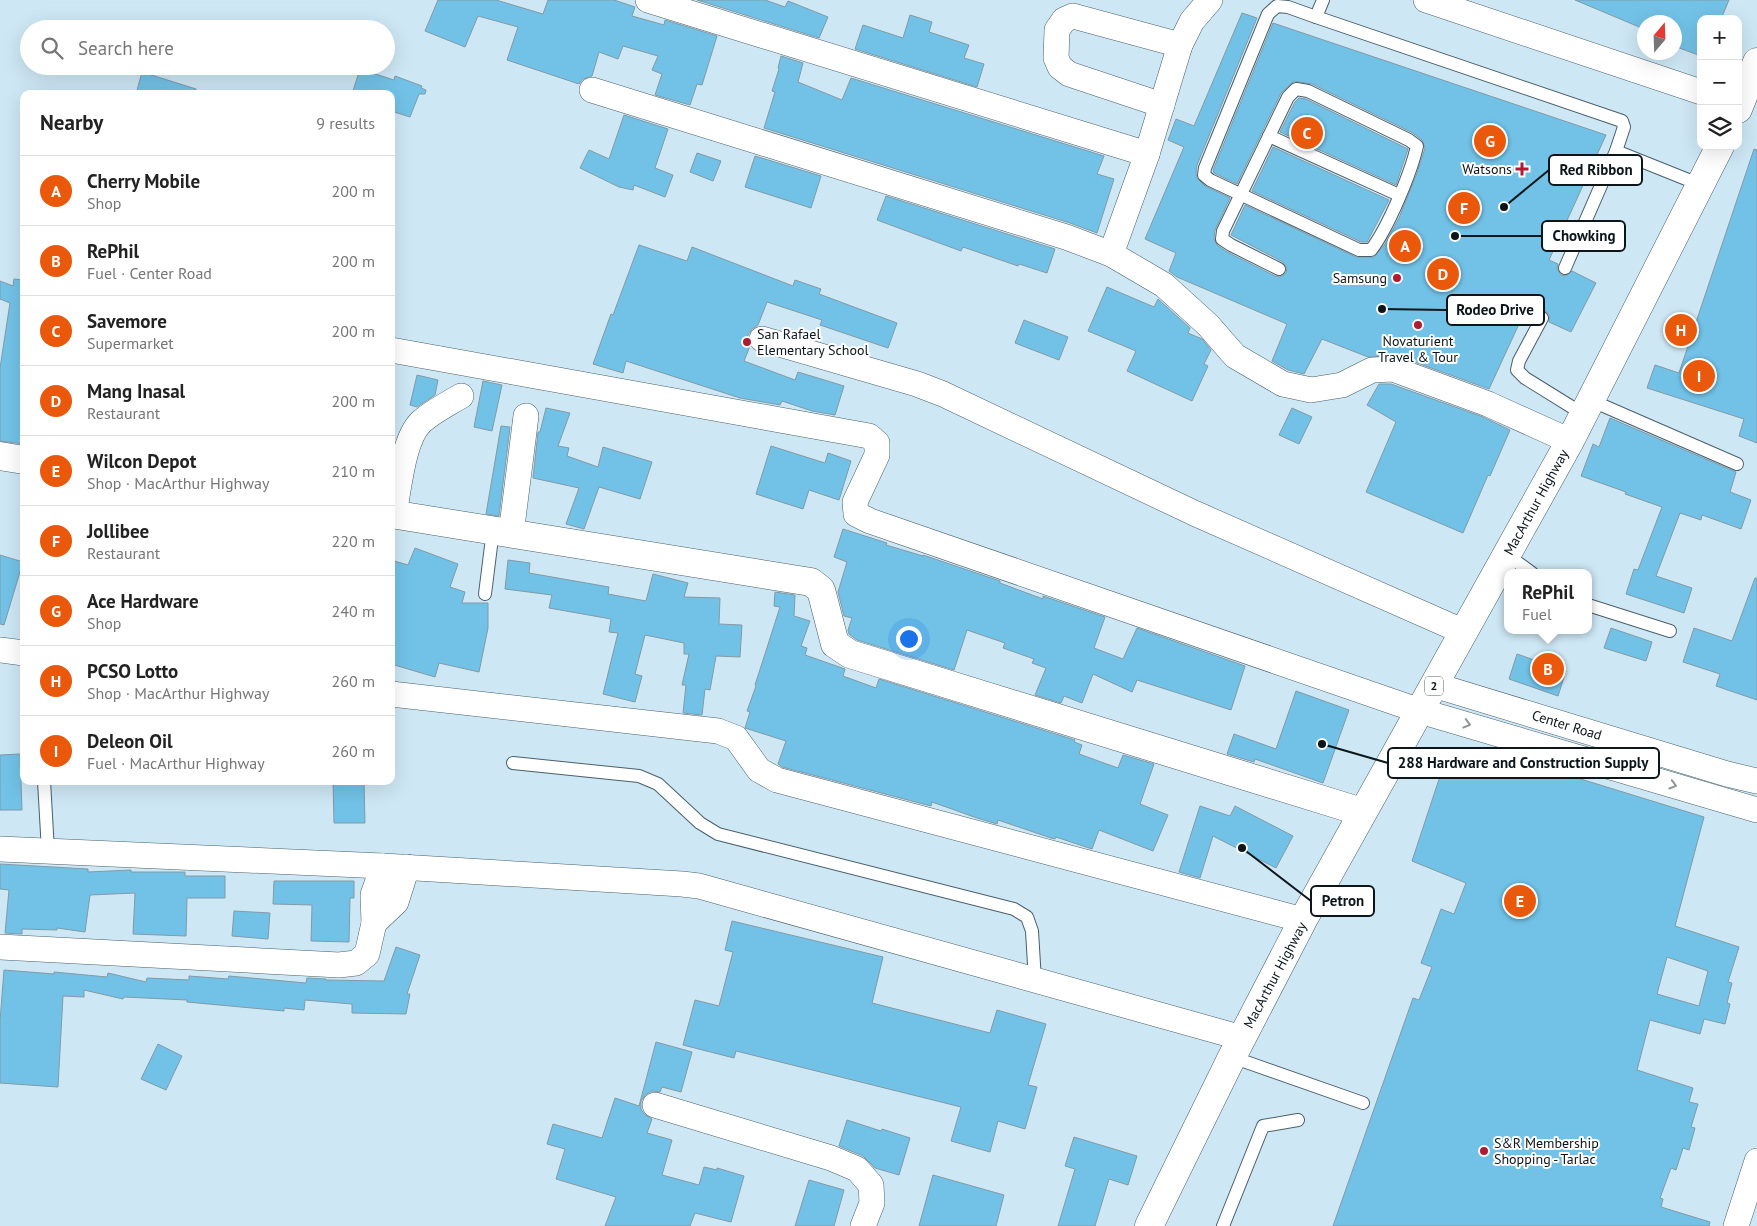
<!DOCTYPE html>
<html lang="en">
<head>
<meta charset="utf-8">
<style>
  :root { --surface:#fff; --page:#f6f6f6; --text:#222; --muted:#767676; --line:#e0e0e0; --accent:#ea580c }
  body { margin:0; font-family:"PT Sans",sans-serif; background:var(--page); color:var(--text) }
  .controls { position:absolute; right:15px; top:15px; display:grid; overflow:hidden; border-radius:10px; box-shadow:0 5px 20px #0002 }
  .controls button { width:45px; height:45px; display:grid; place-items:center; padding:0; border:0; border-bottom:1px solid var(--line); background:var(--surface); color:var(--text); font:25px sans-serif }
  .compass { position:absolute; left:1637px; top:15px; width:45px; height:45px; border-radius:50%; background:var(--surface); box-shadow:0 5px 20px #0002; rotate:19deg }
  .you { position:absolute; left:908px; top:638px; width:18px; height:18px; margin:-12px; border:4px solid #fff; border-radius:50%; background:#1a73e8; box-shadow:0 0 0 8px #1a73e833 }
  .badge { display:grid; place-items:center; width:32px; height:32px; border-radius:50%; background:var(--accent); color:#fff; font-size:16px; font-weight:700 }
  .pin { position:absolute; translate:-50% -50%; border:2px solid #fff; box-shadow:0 1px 5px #0006 }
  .popup { position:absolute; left:1504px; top:569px; width:88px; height:65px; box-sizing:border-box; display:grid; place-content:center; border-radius:10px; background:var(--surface); filter:drop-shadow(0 1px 4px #0005); font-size:16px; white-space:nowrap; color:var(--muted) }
  .popup b { font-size:19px; color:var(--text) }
  .popup::after { content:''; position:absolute; left:50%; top:100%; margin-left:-10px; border:10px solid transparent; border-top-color:var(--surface) }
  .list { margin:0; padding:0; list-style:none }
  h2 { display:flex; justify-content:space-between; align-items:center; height:65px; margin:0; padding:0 20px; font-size:21px }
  h2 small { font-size:16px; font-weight:400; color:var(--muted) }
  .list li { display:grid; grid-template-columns:32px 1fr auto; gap:15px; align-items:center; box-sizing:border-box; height:70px; padding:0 20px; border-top:1px solid var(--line) }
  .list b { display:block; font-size:19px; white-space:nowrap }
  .list p { margin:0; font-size:16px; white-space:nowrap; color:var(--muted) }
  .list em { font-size:16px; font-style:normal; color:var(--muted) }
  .icon { flex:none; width:28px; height:28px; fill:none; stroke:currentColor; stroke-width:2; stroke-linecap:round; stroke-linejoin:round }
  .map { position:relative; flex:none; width:1757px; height:1226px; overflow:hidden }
  .search { position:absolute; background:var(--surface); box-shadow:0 5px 20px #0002; left:20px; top:20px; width:375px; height:55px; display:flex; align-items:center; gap:12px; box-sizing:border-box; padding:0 18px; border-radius:28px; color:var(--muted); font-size:19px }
  .panel { position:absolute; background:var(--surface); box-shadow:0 5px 20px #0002; left:20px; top:90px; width:375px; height:695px; border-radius:10px }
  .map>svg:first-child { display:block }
  .building { fill:#72c2e7; stroke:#829aa6; fill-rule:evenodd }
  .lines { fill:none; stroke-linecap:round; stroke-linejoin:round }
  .lane-casing { stroke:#49606b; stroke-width:14 }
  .street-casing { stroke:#49606b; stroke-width:26 }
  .secondary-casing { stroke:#49606b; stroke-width:29 }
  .highway-casing { stroke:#49606b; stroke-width:29 }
  .lane { stroke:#fff; stroke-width:12 }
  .street { stroke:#fff; stroke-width:25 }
  .secondary { stroke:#fff; stroke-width:28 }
  .highway { stroke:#fff; stroke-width:28 }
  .oneway { stroke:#929698 }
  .poi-dot { fill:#af1b33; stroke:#fff; stroke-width:2 }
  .labels { text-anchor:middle; stroke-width:4; stroke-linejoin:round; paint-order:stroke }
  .shield { fill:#fff; stroke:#555c5f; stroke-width:1 }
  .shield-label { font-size:12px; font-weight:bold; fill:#0c161a }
  .poi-label { font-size:14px; fill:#0c161a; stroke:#fff; text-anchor:end }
  .street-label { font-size:14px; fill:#0c161a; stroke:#fff }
  .leader { fill:none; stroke:#0c161a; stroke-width:2 }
  .callout-dot { fill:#0c161a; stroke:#fff; stroke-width:2 }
  .callout { fill:#fff; stroke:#0c161a; stroke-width:2 }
  .callout-label { font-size:15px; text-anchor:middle; font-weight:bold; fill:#0c161a }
</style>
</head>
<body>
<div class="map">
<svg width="1757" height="1226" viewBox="0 0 1757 1226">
  <rect width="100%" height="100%" fill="#cde7f4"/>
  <!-- building -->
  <g class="building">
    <polygon points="438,0 496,0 543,14 548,0 614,0 635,7 632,16 664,25 665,20 717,36 702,85 697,84 690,105 655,95 662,74 652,70 658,56 623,46 618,59 599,52 592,76 583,79 579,84 507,60 518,27 478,16 465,47 425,31"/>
    <polygon points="697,0 765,0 785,7 788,1 828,17 819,38"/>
    <polygon points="1575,0 1729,0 1721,19 1701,19 1701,56 1674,46 1674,22 1644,22 1644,29"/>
    <polygon points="1242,13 1257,18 1197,165 1196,174 1197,178 1205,186 1230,198 1215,230 1214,239 1217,245 1227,252 1275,276 1280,277 1286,273 1287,268 1283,262 1231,235 1245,205 1356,257 1374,257 1385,244 1399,218 1417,173 1425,148 1422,140 1413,133 1312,84 1294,81 1281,93 1237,184 1214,173 1213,170 1273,23 1606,135 1549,260 1558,264 1557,269 1561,275 1566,276 1572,271 1596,283 1571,332 1549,322 1549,314 1545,311 1538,311 1534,315 1525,311 1489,389 1398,356 1368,357 1322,339 1304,374 1288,370 1272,361 1287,324 1177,277 1169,271 1176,253 1145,239 1184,147 1168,140 1176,119 1194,126"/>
    <polygon points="910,15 932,22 929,32 969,45 964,58 984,64 977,87 855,49 863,25 903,38"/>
    <polygon points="781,56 803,63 798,82 842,100 851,78 1104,156 1097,174 1114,179 1097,233 1070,223 764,128 775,92 772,91 779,69 778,68"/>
    <polygon points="360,69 394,80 395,76 422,86 421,88 426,90 425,94 419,94 410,117 391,111 391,94 352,94"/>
    <polygon points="142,72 196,89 196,94 136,94"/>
    <polygon points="1299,98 1306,99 1408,149 1396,185 1280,132 1295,102"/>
    <polygon points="624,115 668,129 655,168 673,175 665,197 634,185 633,190 619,187 580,168 589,150 609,159"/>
    <polygon points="1273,147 1389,200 1367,242 1361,242 1252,191"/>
    <polygon points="1754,149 1757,150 1757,443 1739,436 1744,419 1647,388 1655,365 1679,373"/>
    <polygon points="697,153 721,161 713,181 690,172"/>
    <polygon points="755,156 821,176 811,208 745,187"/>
    <polygon points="886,196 1055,249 1047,273 1019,264 1018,266 963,247 961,251 877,220"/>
    <polygon points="639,245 687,261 692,247 793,286 795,280 821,289 819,294 897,323 888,348 820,325 822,320 767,302 758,325 752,329 748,335 748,342 750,346 744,361 795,380 798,372 844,386 835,415 812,411 782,401 780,405 740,398 626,361 623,373 593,364 611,314 613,315"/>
    <polygon points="14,279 24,280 24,444 0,441 0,368 10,303 0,299 0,281 13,286"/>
    <polygon points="1107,287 1154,307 1158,299 1190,328 1188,333 1202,339 1211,350 1204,364 1208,366 1192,401 1127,371 1136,351 1088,331"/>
    <polygon points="1024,320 1068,337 1059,360 1015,343"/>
    <polygon points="417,375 438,380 435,395 417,407 410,405"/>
    <polygon points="483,381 502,385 492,431 474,427"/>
    <polygon points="1379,384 1391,384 1483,417 1510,430 1490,476 1488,475 1463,533 1366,492 1396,422 1367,405"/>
    <polygon points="546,408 570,413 558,446 569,448 567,456 598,467 603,447 652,462 640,499 599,487 584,529 566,524 579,488 533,478 538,432 540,432"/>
    <polygon points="1292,408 1312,417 1299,444 1279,435"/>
    <polygon points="1610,418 1736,472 1730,492 1751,500 1741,529 1702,515 1701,520 1680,513 1656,576 1692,588 1684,613 1626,594 1634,569 1638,570 1662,507 1625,494 1626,492 1581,476 1593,444 1599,447"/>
    <polygon points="501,426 510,427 499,516 486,514"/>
    <polygon points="771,446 825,463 828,453 851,461 839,500 809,490 803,509 756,494"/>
    <polygon points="843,529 887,543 886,545 923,556 923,555 1000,581 1000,583 1043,599 1043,596 1105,617 1094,648 1123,659 1137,628 1245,666 1231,710 1137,680 1132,692 1093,674 1082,703 1064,696 1061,703 1035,695 1046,668 1032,663 1034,659 1003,648 1005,643 967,630 954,670 857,640 849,634 848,630 852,618 844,616 838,592 847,562 834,557"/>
    <polygon points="415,548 458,564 450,587 465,592 462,603 488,603 488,628 479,672 439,663 435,677 391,664 391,560 408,565"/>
    <polygon points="0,555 23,562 4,625 0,624"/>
    <polygon points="508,560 530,563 529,573 609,587 608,594 646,601 653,574 688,583 684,597 720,598 719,624 742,625 740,657 716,656 710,690 705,689 702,715 683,713 686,685 682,685 689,654 684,654 684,643 645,635 635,674 642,676 635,702 603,694 618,633 609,632 611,619 549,608 552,595 505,589"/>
    <polygon points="1755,578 1757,578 1757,700 1716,686 1720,674 1683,662 1694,628 1732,641"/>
    <polygon points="775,592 795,595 794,616 810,621 801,646 807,648 805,655 845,669 843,676 876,688 879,679 1075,740 1074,742 1082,745 1079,754 1118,768 1123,755 1154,764 1140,804 1168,815 1153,851 1099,830 1092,849 1056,837 1055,839 1051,838 998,820 997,824 977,818 932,802 931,806 782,767 778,764 786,741 745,728 750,712 747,711 756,686 755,685 780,607 774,606"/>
    <polygon points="1611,628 1652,642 1646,661 1604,648"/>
    <polygon points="1517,654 1566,671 1558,696 1509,679"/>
    <polygon points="1296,691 1349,710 1323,783 1255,759 1254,762 1227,754 1234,734 1276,749"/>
    <polygon points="20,754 22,810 0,810 0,755"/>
    <path d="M1470,754L1516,769L1519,760L1704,817L1675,926L1739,947L1728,982L1732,983L1727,1003L1730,1004L1725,1024L1704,1019L1700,1034L1650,1020L1637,1070L1693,1088L1689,1102L1698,1104L1691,1127L1695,1128L1689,1150L1683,1148L1676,1170L1671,1168L1660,1198L1663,1199L1661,1207L1710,1222L1709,1226H1333L1413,998L1419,1000L1432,967L1421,963L1441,909L1454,914L1466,883L1412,861L1445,761ZM1667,957L1708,971L1699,1006L1657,994Z"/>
    <polygon points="333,781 364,781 365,823 334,823"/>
    <polygon points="1200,806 1230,816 1235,806 1293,836 1276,868 1213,836 1200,878 1179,872"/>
    <polygon points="0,864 88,869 88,872 131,870 131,872 185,872 185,876 225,876 225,898 187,898 186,936 133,934 135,893 90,895 85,932 57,928 57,930 22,929 22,934 5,933 9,890 0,889"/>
    <polygon points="274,881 354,881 354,898 350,898 349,942 311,941 312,905 273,904"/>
    <polygon points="234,911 270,913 268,939 232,936"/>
    <polygon points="732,921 883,957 872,1003 990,1033 997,1010 1046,1024 1028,1085 1037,1087 1025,1129 998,1121 990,1152 951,1141 961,1107 736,1051 734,1058 683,1045 695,1000 719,1006 733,952 725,950"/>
    <polygon points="396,947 420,955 407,994 410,994 406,1014 352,1013 352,1004 305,1000 304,1010 284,1008 284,1011 187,1002 187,1000 124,997 123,999 84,990 84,997 63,996 58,1087 0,1083 0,1021 4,970 54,974 54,972 107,977 108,973 146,982 147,978 189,980 189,976 228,979 229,976 306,983 307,978 326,979 326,980 384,981"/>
    <polygon points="656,1042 692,1052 681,1092 662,1087 660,1092 652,1091 646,1094 641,1101 641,1109 644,1114 652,1119 647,1133 672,1140 662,1175 699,1185 704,1167 717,1170 717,1168 744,1176 731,1222 695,1213 690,1226 605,1226 616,1197 556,1179 565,1149 547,1144 553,1124 602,1138 615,1098 639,1106"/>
    <polygon points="158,1044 182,1056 166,1090 141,1079"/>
    <polygon points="847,1120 881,1131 882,1129 910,1138 899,1175 875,1168 863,1156 839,1146"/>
    <polygon points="1074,1137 1137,1156 1128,1185 1109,1179 1095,1226 1058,1226 1075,1169 1065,1166"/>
    <polygon points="933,1175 1004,1195 996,1226 919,1226"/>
    <polygon points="809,1180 844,1190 834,1226 795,1226"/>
  </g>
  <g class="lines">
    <defs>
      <g id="lane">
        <polyline points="1316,17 1323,0"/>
        <polyline points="1269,136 1399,195"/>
        <polyline points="1616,151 1701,185"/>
        <path d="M1279,269L1231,245L1222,239L1223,231L1288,97L1296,89L1308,91L1409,140L1417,146C1411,173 1388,228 1371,250H1359L1210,180L1204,175L1205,168L1268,14L1277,6L1288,7L1316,17L1622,121L1624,127L1616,151L1565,268"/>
        <polyline points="1542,318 1519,361 1517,370 1525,378 1583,414"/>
        <polyline points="1590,400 1737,464"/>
        <polyline points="1507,555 1532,573"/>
        <polyline points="485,594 493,530"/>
        <polyline points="1588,605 1670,631"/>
        <polyline points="513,763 639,776 658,784 700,823 718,834 1014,909 1027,917 1032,931 1035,981"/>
        <polyline points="44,781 48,851"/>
        <polyline points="1232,1057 1363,1103"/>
        <polyline points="1223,1226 1263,1126 1298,1120"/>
      </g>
      <g id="street">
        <polyline points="648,0 1147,154"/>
        <polyline points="1426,0 1701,92"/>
        <polyline points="592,90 1066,237 1111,254 1164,285 1208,325 1235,356 1283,384 1311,390 1342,385 1372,370 1393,369 1488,404 1570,441"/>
        <polyline points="1162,105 1069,74 1060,67 1056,58 1057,30 1064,20 1073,16 1180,45"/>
        <polyline points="1111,254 1147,154 1180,45 1192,21 1210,0"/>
        <polyline points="762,339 917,384 943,394 1194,513 1464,632"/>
        <polyline points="391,350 869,436 877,443 877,455 855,502 856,514 870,521 1420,711 1757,810"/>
        <path d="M394,514C399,489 403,439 421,422C433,411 448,404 461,396"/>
        <polyline points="511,534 526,416"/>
        <polyline points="0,650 24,653"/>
        <polyline points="1434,685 1727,774 1757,781"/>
        <polyline points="391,694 718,731 736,738 759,770 777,780 1303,920"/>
        <polyline points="0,849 383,866 682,884 699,886 1242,1038"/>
        <polyline points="374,923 396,902 407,867"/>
        <polyline points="0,947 339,965 356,963 367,954 374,923 373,895 383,866"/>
        <polyline points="655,1105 831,1158 857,1169 871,1185 872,1203 863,1226"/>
        <polyline points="1736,1226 1757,1161"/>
      </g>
      <g id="secondary">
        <polyline points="0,456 24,460"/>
        <polyline points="391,514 811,582 821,590 835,644 850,654 1362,812"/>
      </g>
      <g id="highway">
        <polyline points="1738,109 1757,62"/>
        <polyline points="1149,1226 1232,1057 1303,920 1570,441 1720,146"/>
      </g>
    </defs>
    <!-- lane casing -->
    <use href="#lane" class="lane-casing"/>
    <!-- street casing -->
    <use href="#street" class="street-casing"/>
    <!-- secondary casing -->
    <use href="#secondary" class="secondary-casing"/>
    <!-- highway casing -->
    <use href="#highway" class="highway-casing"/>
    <!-- lane -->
    <use href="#lane" class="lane"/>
    <!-- street -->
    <use href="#street" class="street"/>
    <!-- secondary -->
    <use href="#secondary" class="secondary"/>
    <!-- highway -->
    <use href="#highway" class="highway"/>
  </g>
  <!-- one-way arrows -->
  <defs><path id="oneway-chevron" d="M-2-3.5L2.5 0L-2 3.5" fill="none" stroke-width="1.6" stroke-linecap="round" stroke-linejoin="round" transform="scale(1.25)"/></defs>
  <g class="oneway">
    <use href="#oneway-chevron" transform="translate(1467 724) rotate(16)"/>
    <use href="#oneway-chevron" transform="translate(1673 785) rotate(16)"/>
  </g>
  <!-- markers -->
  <g class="poi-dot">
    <path d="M1519.5 161.5h5v5h5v5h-5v5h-5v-5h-5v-5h5z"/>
    <circle cx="1397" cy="278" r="5"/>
    <circle cx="1418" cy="325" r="5"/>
    <circle cx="747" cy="342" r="5"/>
    <circle cx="1484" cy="1151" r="5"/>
  </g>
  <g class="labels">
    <!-- shield labels -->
    <rect class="shield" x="1425" y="676.5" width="18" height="19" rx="4"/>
    <g class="shield-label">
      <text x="1434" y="690">2</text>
    </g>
    <!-- poi labels -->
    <g class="poi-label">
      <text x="1512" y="174">Watsons</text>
      <text x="1387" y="283">Samsung</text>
      <text x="757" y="339" text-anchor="start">San Rafael<tspan x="757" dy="16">Elementary School</tspan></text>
      <text x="1418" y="346" text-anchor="middle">Novaturient<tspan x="1418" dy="16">Travel &amp; Tour</tspan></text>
      <text x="1494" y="1148" text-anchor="start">S&amp;R Membership<tspan x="1494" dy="16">Shopping - Tarlac</tspan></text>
    </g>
    <!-- street labels -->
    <g class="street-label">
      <text transform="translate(1536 502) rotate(-61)" y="5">MacArthur Highway</text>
      <text transform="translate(1567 725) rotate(17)" y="5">Center Road</text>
      <text transform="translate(1275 975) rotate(-62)" y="5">MacArthur Highway</text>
    </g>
  </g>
  <!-- callouts -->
  <path class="leader" d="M1504 207L1549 170M1455 236L1542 236M1382 309L1447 310M1322 744L1388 763M1242 848L1311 901"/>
  <g class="callout-dot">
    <circle cx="1504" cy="207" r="5"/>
    <circle cx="1455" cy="236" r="5"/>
    <circle cx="1382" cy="309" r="5"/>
    <circle cx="1322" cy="744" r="5"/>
    <circle cx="1242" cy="848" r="5"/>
  </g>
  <g class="callout">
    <rect x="1549" y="155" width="93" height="30" rx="5"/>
    <rect x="1542" y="221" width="83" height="30" rx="5"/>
    <rect x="1447" y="295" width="97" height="30" rx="5"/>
    <rect x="1388" y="748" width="271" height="30" rx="5"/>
    <rect x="1311" y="886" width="63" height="30" rx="5"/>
  </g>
  <g class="callout-label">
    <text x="1596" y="175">Red Ribbon</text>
    <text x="1584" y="241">Chowking</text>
    <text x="1495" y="315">Rodeo Drive</text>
    <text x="1523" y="768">288 Hardware and Construction Supply</text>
    <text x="1343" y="906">Petron</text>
  </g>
</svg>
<div class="controls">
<button>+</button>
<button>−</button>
<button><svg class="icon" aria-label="layers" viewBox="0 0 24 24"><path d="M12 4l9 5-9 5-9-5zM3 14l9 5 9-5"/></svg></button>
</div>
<svg class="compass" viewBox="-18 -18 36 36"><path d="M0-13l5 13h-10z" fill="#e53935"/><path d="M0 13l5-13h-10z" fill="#767676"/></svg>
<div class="you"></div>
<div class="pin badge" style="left:1405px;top:246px">A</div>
<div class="pin badge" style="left:1548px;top:669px">B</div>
<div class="popup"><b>RePhil</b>Fuel</div>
<div class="pin badge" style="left:1307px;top:133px">C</div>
<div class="pin badge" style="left:1443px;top:274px">D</div>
<div class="pin badge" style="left:1520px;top:901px">E</div>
<div class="pin badge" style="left:1464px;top:208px">F</div>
<div class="pin badge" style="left:1490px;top:141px">G</div>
<div class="pin badge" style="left:1681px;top:330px">H</div>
<div class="pin badge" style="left:1699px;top:376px">I</div>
<div class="search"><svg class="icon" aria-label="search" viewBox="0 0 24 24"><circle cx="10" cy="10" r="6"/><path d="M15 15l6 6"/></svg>Search here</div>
<section class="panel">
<h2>Nearby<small>9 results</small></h2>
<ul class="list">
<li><span class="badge">A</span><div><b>Cherry Mobile</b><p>Shop</p></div><em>200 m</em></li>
<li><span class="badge">B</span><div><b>RePhil</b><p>Fuel · Center Road</p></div><em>200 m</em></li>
<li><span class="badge">C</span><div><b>Savemore</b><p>Supermarket</p></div><em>200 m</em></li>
<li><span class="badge">D</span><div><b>Mang Inasal</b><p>Restaurant</p></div><em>200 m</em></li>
<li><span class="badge">E</span><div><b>Wilcon Depot</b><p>Shop · MacArthur Highway</p></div><em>210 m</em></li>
<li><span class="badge">F</span><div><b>Jollibee</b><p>Restaurant</p></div><em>220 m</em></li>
<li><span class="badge">G</span><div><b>Ace Hardware</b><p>Shop</p></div><em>240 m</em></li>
<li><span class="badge">H</span><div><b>PCSO Lotto</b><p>Shop · MacArthur Highway</p></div><em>260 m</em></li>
<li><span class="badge">I</span><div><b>Deleon Oil</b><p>Fuel · MacArthur Highway</p></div><em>260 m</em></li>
</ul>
</section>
</div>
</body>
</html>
